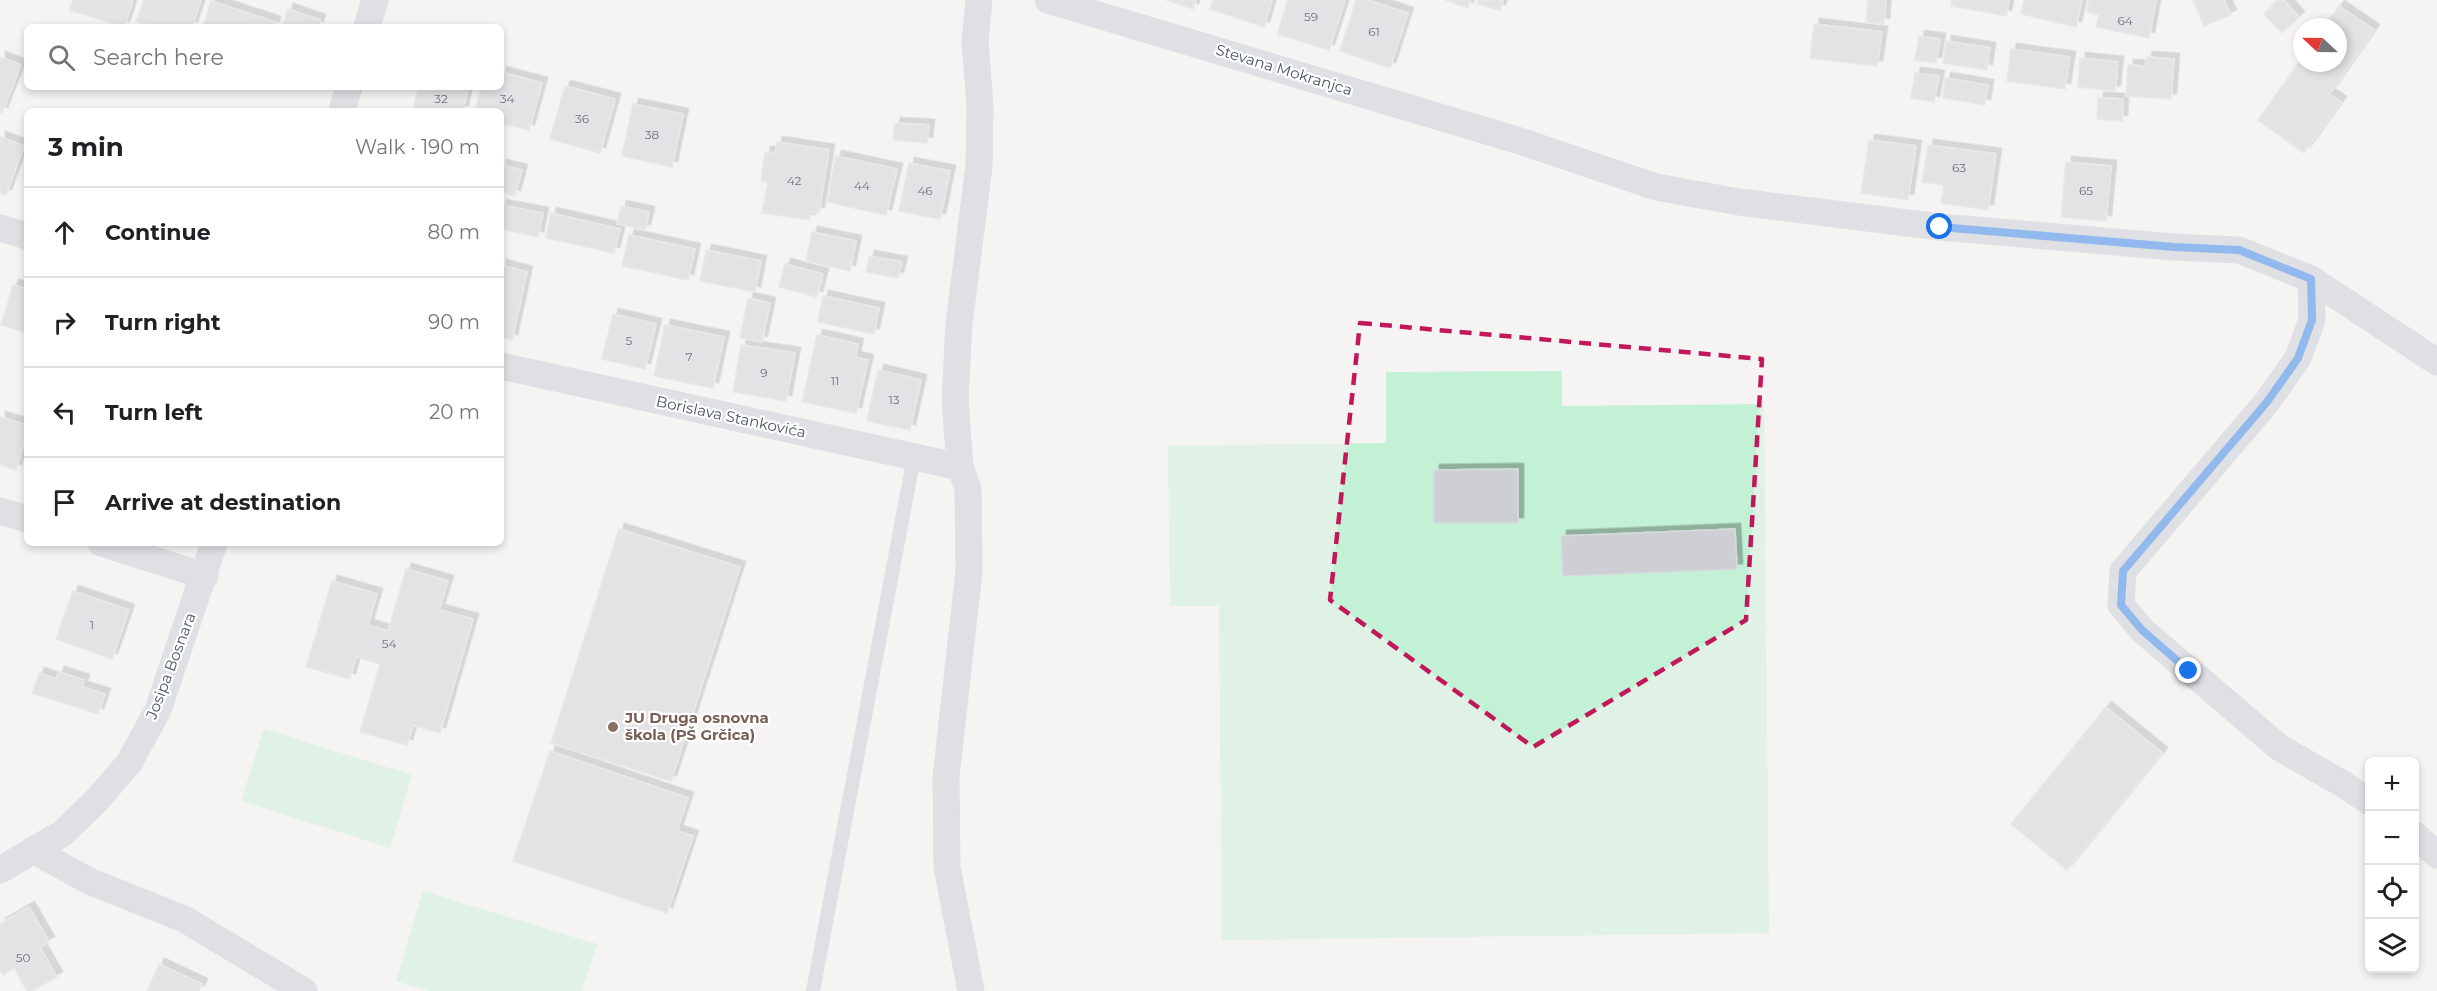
<!DOCTYPE html>
<html lang="en">
<head>
<meta charset="utf-8">
<style>
  :root { --surface:#fff; --page:#f2f2f2; --text:#202124; --muted:#757577; --line:#e0e0e0 }
  body { margin:0; font-family:Montserrat,sans-serif; background:var(--page); color:var(--text) }
  .controls { position:absolute; right:18px; bottom:18px; display:grid; overflow:hidden; border-radius:9px; box-shadow:0 3px 9px #0003 }
  .controls button { width:54px; height:54px; display:grid; place-items:center; padding:0; border:0; border-bottom:2px solid var(--line); background:var(--surface); color:var(--text); font:30px sans-serif }
  .compass { position:absolute; left:2293px; top:18px; width:54px; height:54px; border-radius:50%; background:var(--surface); box-shadow:0 3px 9px #0003; rotate:292deg }
  .stop { position:absolute; width:18px; height:18px; margin:-14px; border:4px solid #1a73e8; border-radius:50%; background:#fff }
  .stop.end { background:#1a73e8; border-color:#fff; box-shadow:0 2px 6px #0008 }
  .list { margin:0; padding:0; list-style:none }
  h2 { display:flex; justify-content:space-between; align-items:center; height:78px; margin:0; padding:0 24px; font-size:26px }
  h2 small { font-size:20px; font-weight:400; color:var(--muted) }
  .list li { display:grid; grid-template-columns:39px 1fr auto; gap:18px; align-items:center; box-sizing:border-box; height:90px; padding:0 24px; border-top:2px solid var(--line) }
  .list b { display:block; font-size:22px; white-space:nowrap }
  .list em { font-size:20px; font-style:normal; color:var(--muted) }
  .icon { flex:none; width:33px; height:33px; fill:none; stroke:currentColor; stroke-width:2; stroke-linecap:round; stroke-linejoin:round }
  .map { position:relative; flex:none; width:2437px; height:991px; overflow:hidden }
  .search { position:absolute; background:var(--surface); box-shadow:0 3px 9px #0003; left:24px; top:24px; width:480px; height:66px; display:flex; align-items:center; gap:15px; box-sizing:border-box; padding:0 21px; border-radius:9px; color:var(--muted); font-size:22px }
  .panel { position:absolute; background:var(--surface); box-shadow:0 3px 9px #0003; left:24px; top:108px; width:480px; height:438px; border-radius:9px }
  .map>svg:first-child { display:block }
  .green { fill:#c3f1d5 }
  .building { fill:#cdcfd5; stroke:#d7d9de; stroke-width:1.5; filter:url(#shadow) }
  .lines { fill:none; stroke-linecap:round; stroke-linejoin:round }
  .lane { stroke:#c1cad2; stroke-width:14 }
  .street { stroke:#c1cad2; stroke-width:27 }
  .route { stroke:#1a73e8; stroke-width:8 }
  .marked { fill:none; stroke:#c2185b; stroke-width:4.5; stroke-dasharray:12 8; stroke-linejoin:round }
  .education-dot { fill:#8d6e63; stroke:#fff; stroke-width:2 }
  .labels { text-anchor:middle; stroke-width:4.5; stroke-linejoin:round; paint-order:stroke }
  .number-label { font-size:12px; fill:#6b747e }
  .street-label { font-size:15px; fill:#4a5661; stroke:#fff }
  .education-label { font-size:15px; font-weight:bold; fill:#785e54; stroke:#fff; text-anchor:start }
</style>
</head>
<body>
<div class="map">
<svg width="2437" height="991" viewBox="0 0 2437 991">
  <defs>
    <filter id="shadow"><feDropShadow dx="5.5" dy="-5.5" stdDeviation="0" flood-color="#0004"/></filter>
  </defs>
  <rect width="100%" height="100%" fill="#f5f3f3"/>
  <!-- green -->
  <g class="green">
    <polygon points="1562,371 1562,406 1764,404 1769,933 1222,940 1219,606 1170,606 1168,446 1386,443 1386,372"/>
    <polygon points="264,729 412,775 390,848 241,801"/>
    <polygon points="423,891 597,944 582,991 428,991 396,981"/>
  </g>
  <!-- building -->
  <g class="building">
    <polygon points="73,0 133,0 124,27 69,10"/>
    <polygon points="144,0 201,0 192,27 154,27 136,21"/>
    <polygon points="1166,0 1196,0 1193,9"/>
    <polygon points="1213,0 1272,0 1264,27 1210,9"/>
    <polygon points="1288,0 1345,0 1329,50 1277,34"/>
    <polygon points="1356,0 1367,0 1408,13 1390,68 1340,51"/>
    <polygon points="1445,0 1470,0 1468,8"/>
    <polygon points="1478,0 1503,0 1500,10 1477,4"/>
    <polygon points="1868,0 1886,0 1884,24 1866,22"/>
    <polygon points="1952,0 2009,0 2006,16 1951,6"/>
    <polygon points="2024,0 2082,0 2076,27 2021,14"/>
    <polygon points="2089,0 2156,0 2149,38 2096,27 2099,15 2087,12"/>
    <polygon points="2193,0 2224,0 2231,15 2204,26"/>
    <polygon points="2278,0 2284,0 2299,17 2282,33 2264,14"/>
    <polygon points="211,1 275,22 274,27 203,27"/>
    <polygon points="2339,6 2374,30 2329,94 2341,102 2304,153 2258,120 2302,58 2302,63 2338,63 2338,27 2324,27"/>
    <polygon points="288,9 320,20 318,27 282,27"/>
    <polygon points="1814,24 1882,32 1877,66 1810,58"/>
    <polygon points="1919,36 1940,39 1936,63 1915,60"/>
    <polygon points="1946,41 1990,48 1987,70 1943,63"/>
    <polygon points="2011,49 2070,57 2065,89 2007,81"/>
    <polygon points="0,57 21,65 2,113 0,112"/>
    <polygon points="2147,57 2174,59 2171,99 2126,96 2128,65 2145,66"/>
    <polygon points="2080,58 2118,62 2115,91 2078,87"/>
    <polygon points="501,72 542,83 529,130 501,123 501,111 475,111 481,87 501,87"/>
    <polygon points="1915,73 1939,76 1934,102 1911,98"/>
    <polygon points="1945,78 1988,85 1985,105 1943,98"/>
    <polygon points="565,86 615,99 600,153 550,139"/>
    <polygon points="418,87 468,87 463,111 413,111"/>
    <polygon points="2098,98 2123,99 2122,121 2097,119"/>
    <polygon points="633,104 683,114 672,167 622,156"/>
    <polygon points="895,123 929,125 927,143 893,140"/>
    <polygon points="0,137 24,146 6,195 0,193"/>
    <polygon points="1869,140 1916,146 1908,200 1861,193"/>
    <polygon points="777,142 829,150 819,213 811,212 810,220 762,213 768,182 761,181 765,152 775,153"/>
    <polygon points="1928,145 1996,154 1988,210 1941,203 1944,185 1922,182"/>
    <polygon points="836,156 897,169 886,215 827,202"/>
    <polygon points="2066,162 2111,166 2106,221 2061,217"/>
    <polygon points="909,163 950,171 940,219 899,211"/>
    <polygon points="501,165 522,170 515,196 501,192"/>
    <polygon points="501,205 543,213 538,237 501,229"/>
    <polygon points="621,206 649,212 645,230 617,224"/>
    <polygon points="551,213 620,229 614,253 546,238"/>
    <polygon points="812,232 856,241 850,271 806,261"/>
    <polygon points="629,235 695,249 688,280 622,266"/>
    <polygon points="706,250 761,261 755,292 700,281"/>
    <polygon points="869,256 902,262 898,278 866,272"/>
    <polygon points="785,264 823,274 817,297 779,287"/>
    <polygon points="501,265 527,272 512,340 501,337"/>
    <polygon points="13,285 27,289 27,333 1,325"/>
    <polygon points="823,296 879,308 874,334 818,322"/>
    <polygon points="748,298 770,303 762,342 740,338"/>
    <polygon points="613,314 656,324 645,369 602,359"/>
    <polygon points="665,325 724,337 713,388 654,376"/>
    <polygon points="817,335 858,344 855,357 868,360 856,413 802,402"/>
    <polygon points="741,345 795,353 786,401 733,392"/>
    <polygon points="878,370 921,380 910,430 867,421"/>
    <polygon points="0,417 27,425 27,432 16,470 0,465"/>
    <polygon points="1518,469 1518,523 1434,523 1434,470"/>
    <polygon points="619,529 740,567 671,781 551,743"/>
    <polygon points="1735,529 1737,569 1563,576 1561,536"/>
    <polygon points="406,569 448,581 439,610 473,619 440,733 413,725 407,745 360,732 380,664 356,657 350,679 306,667 332,581 377,594 368,625 388,631"/>
    <polygon points="73,591 129,610 112,659 56,639"/>
    <polygon points="59,672 84,680 82,687 105,694 98,714 32,693 39,673 56,679"/>
    <polygon points="2106,707 2162,753 2067,870 2011,824"/>
    <polygon points="550,751 688,798 677,831 693,836 667,913 513,861"/>
    <polygon points="29,907 49,942 40,947 57,977 32,991 27,991 14,968 3,975 0,970 0,924"/>
    <polygon points="159,964 202,984 199,991 147,991"/>
  </g>
  <g class="lines">
    <!-- lane -->
    <polyline class="lane" points="813,991 914,457"/>
    <!-- street -->
    <g class="street">
      <polyline points="1048,0 1520,141 1656,187 1739,202 1940,227 2174,247 2239,250 2311,279 2437,362"/>
      <polyline points="367,27 375,0"/>
      <polyline points="342,111 349,87"/>
      <polyline points="0,228 27,236"/>
      <polyline points="2311,279 2312,320 2298,358 2267,402 2123,571 2121,605 2142,630 2280,748 2343,784 2370,802"/>
      <polyline points="501,366 960,467"/>
      <polyline points="0,511 27,519"/>
      <polyline points="101,543 205,576"/>
      <polyline points="2414,834 2437,855"/>
      <polyline points="33,850 89,881 184,919 304,991"/>
      <polyline points="0,870 63,833 97,800 129,763 158,710 214,543"/>
      <polyline points="971,991 947,867 946,777 969,571 968,488 960,467 955,400 959,324 979,166 980,105 975,41 979,0"/>
    </g>
  </g>
  <g class="lines">
    <!-- route -->
    <polyline class="route" points="1940,227 2174,247 2239,250 2311,279 2312,320 2298,358 2267,402 2123,571 2121,605 2142,630 2189,671"/>
  </g>
  <!-- marked area -->
  <path d="M0 0H2437V991H0ZM1360,323L1762,359L1746,620L1533,747L1330,600Z" fill="#f5f3f3" fill-opacity=".55" fill-rule="evenodd"/>
  <path class="marked" d="M1360,323L1762,359L1746,620L1533,747L1330,600Z"/>
  <!-- markers -->
  <circle class="education-dot" cx="613" cy="727" r="6"/>
  <g class="labels">
    <!-- number labels -->
    <g class="number-label">
      <text x="1311" y="21">59</text>
      <text x="2125" y="25">64</text>
      <text x="1374" y="36">61</text>
      <text x="441" y="103">32</text>
      <text x="507" y="103">34</text>
      <text x="582" y="123">36</text>
      <text x="652" y="139">38</text>
      <text x="1959" y="172">63</text>
      <text x="794" y="185">42</text>
      <text x="862" y="190">44</text>
      <text x="925" y="195">46</text>
      <text x="2086" y="195">65</text>
      <text x="629" y="345">5</text>
      <text x="689" y="361">7</text>
      <text x="764" y="377">9</text>
      <text x="835" y="385">11</text>
      <text x="894" y="404">13</text>
      <text x="92" y="629">1</text>
      <text x="389" y="648">54</text>
      <text x="23" y="962">50</text>
    </g>
    <!-- street labels -->
    <g class="street-label">
      <text transform="translate(1284 70) rotate(17)" y="5">Stevana Mokranjca</text>
      <text transform="translate(731 417) rotate(12)" y="5">Borislava Stankovića</text>
      <text transform="translate(171 666) rotate(-69)" y="5">Josipa Bosnara</text>
    </g>
    <!-- education labels -->
    <g class="education-label">
      <text x="625" y="723">JU Druga osnovna<tspan x="625" dy="17">škola (PŠ Grčica)</tspan></text>
    </g>
  </g>
</svg>
<div class="controls">
<button>+</button>
<button>−</button>
<button><svg class="icon" aria-label="locate" viewBox="0 0 24 24"><circle cx="12" cy="12" r="6"/><path d="M12 2v4M12 18v4M2 12h4M18 12h4"/></svg></button>
<button><svg class="icon" aria-label="layers" viewBox="0 0 24 24"><path d="M12 4l9 5-9 5-9-5zM3 14l9 5 9-5"/></svg></button>
</div>
<svg class="compass" viewBox="-18 -18 36 36"><path d="M0-13l5 13h-10z" fill="#e53935"/><path d="M0 13l5-13h-10z" fill="#757577"/></svg>
<div class="stop" style="left:1940px;top:227px"></div>
<div class="stop end" style="left:2189px;top:671px"></div>
<div class="search"><svg class="icon" aria-label="search" viewBox="0 0 24 24"><circle cx="10" cy="10" r="6"/><path d="M15 15l6 6"/></svg>Search here</div>
<section class="panel">
<h2>3 min<small>Walk · 190 m</small></h2>
<ul class="list">
<li><svg class="icon" aria-label="ahead" viewBox="0 0 24 24"><path d="M12 20V5M6 11l6-6 6 6"/></svg><div><b>Continue</b></div><em>80 m</em></li>
<li><svg class="icon" aria-label="right" viewBox="0 0 24 24"><path d="M7 20v-9h11M14 6l5 5-5 5"/></svg><div><b>Turn right</b></div><em>90 m</em></li>
<li><svg class="icon" aria-label="left" viewBox="0 0 24 24"><path d="M17 20v-9H6M10 6l-5 5 5 5"/></svg><div><b>Turn left</b></div><em>20 m</em></li>
<li><svg class="icon" aria-label="arrive" viewBox="0 0 24 24"><path d="M6 21V4h12l-3 4 3 4H6"/></svg><div><b>Arrive at destination</b></div></li>
</ul>
</section>
</div>
</body>
</html>
